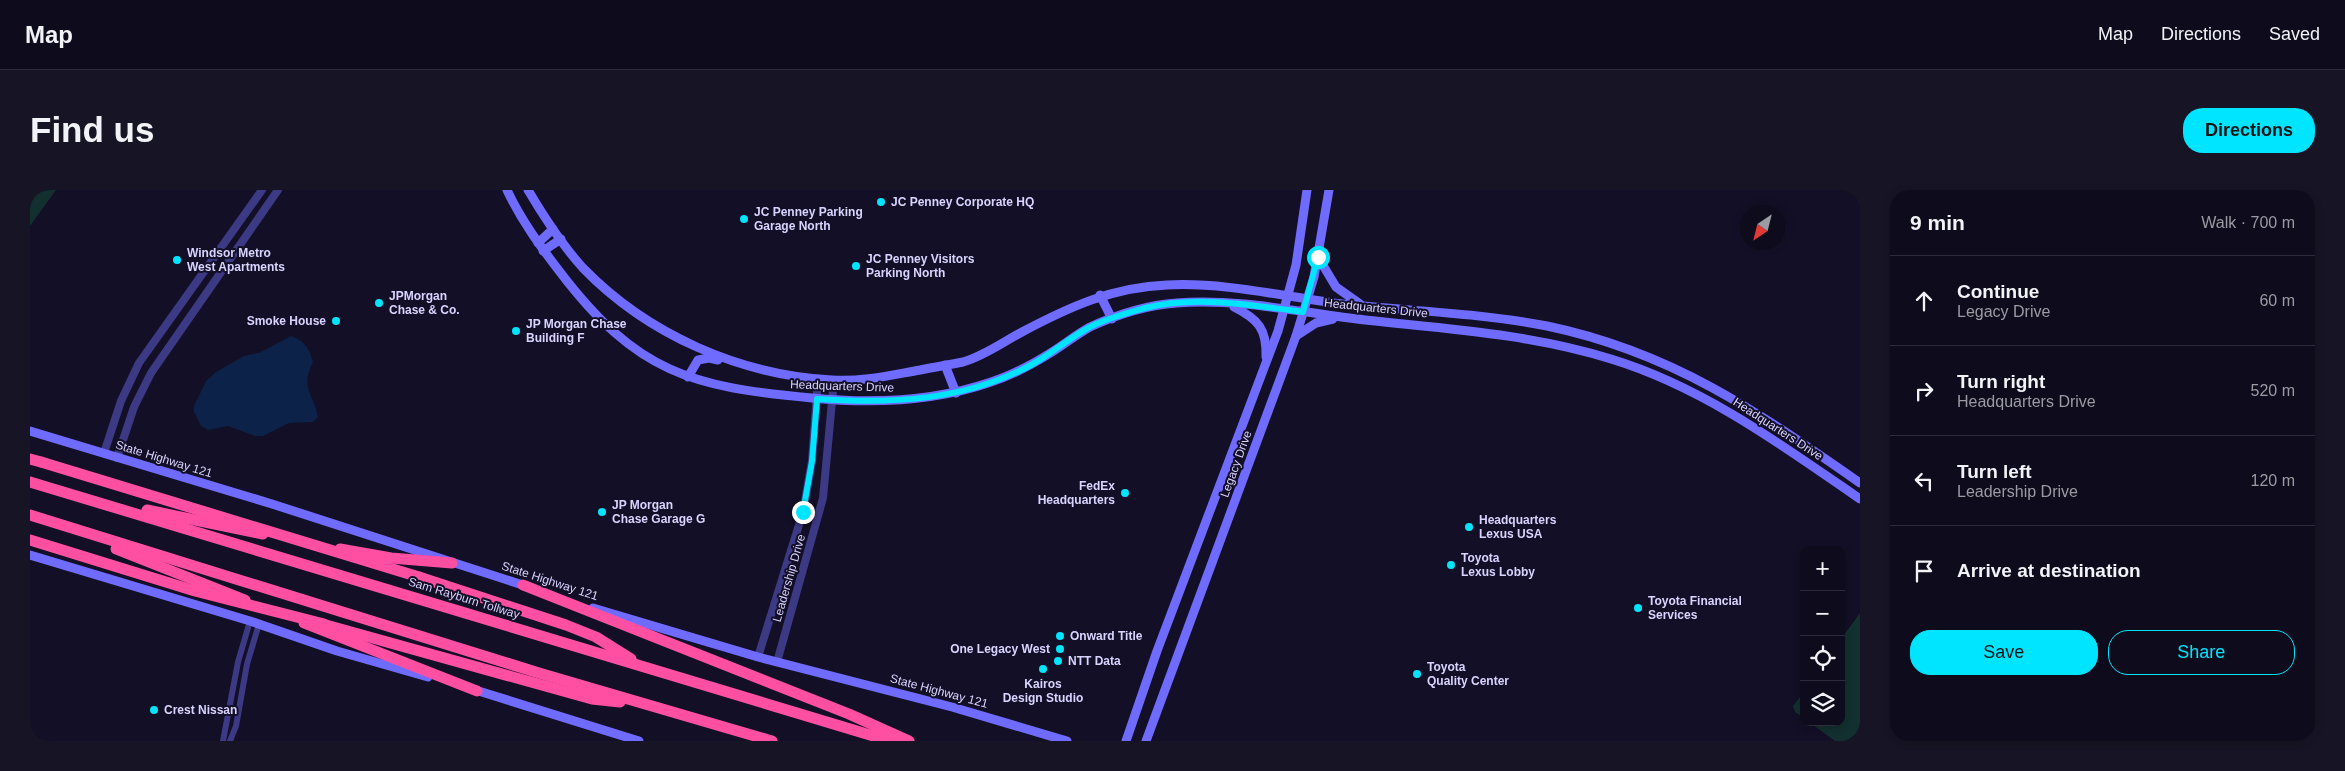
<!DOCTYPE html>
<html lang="en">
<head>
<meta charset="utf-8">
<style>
  :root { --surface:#0e0b1c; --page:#171425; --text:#f1f3f6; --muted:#9b9ba3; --line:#2e2b3b; --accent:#00e5ff }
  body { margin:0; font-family:Arial,sans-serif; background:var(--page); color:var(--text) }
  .controls { position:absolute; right:15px; bottom:15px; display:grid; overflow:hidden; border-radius:10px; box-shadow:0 2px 8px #0003 }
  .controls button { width:45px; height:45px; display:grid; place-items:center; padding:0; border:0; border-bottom:1px solid var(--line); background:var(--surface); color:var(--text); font:25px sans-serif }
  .compass { position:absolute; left:1710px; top:15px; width:45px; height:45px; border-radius:50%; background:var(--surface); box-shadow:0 2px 8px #0003; rotate:215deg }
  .stop { position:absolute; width:15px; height:15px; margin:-11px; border:4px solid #00e5ff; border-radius:50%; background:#fff }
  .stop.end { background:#00e5ff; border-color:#fff; box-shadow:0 1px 5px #0008 }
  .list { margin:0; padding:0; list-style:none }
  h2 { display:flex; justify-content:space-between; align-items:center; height:65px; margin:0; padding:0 20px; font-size:21px }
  h2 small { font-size:16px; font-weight:400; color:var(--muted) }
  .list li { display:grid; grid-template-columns:32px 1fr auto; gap:15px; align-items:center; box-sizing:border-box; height:90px; padding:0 20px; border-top:1px solid var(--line) }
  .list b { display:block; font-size:19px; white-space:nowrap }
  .list p { margin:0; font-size:16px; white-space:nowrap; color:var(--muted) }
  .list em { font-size:16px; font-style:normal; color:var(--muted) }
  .actions { display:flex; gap:10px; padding:15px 20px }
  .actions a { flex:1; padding:11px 0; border:1px solid var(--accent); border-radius:20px; text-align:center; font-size:18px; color:var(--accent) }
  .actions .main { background:var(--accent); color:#111 }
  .icon { flex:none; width:28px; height:28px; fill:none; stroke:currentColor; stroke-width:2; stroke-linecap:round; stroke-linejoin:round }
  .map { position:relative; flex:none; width:1830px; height:551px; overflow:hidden; border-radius:20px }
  header { display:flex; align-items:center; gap:30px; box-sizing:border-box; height:70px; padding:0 25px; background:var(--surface); border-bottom:1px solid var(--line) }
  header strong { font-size:24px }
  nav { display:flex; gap:28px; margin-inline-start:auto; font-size:18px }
  .intro { display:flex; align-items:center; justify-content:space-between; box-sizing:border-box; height:120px; padding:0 30px }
  h1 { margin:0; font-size:35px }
  .button { padding:12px 22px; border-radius:20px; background:var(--accent); color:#111; font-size:18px; font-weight:700 }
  main { display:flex; gap:30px; padding:0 30px }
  aside { flex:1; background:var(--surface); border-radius:20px; box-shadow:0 2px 8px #0003 }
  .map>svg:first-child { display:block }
  .green { fill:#12302f }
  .water { fill:#0c2248 }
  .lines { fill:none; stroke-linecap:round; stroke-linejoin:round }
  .minor { stroke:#3d3a85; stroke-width:6 }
  .tertiary { stroke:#3d3a85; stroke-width:8 }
  .secondary { stroke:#6f6bff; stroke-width:9 }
  .motorway { stroke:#ff4fa3; stroke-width:11 }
  .motorway-bridge { stroke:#ff4fa3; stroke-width:11 }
  .route { stroke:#00e5ff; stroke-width:6 }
  .poi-dot { fill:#00e5ff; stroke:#130f26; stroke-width:2 }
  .labels { text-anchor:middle; stroke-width:4; stroke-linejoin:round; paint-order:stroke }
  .poi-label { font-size:12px; font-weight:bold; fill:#d9d4ff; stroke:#130f26; text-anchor:start }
  .street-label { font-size:12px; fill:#d9d4ff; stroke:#130f26 }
</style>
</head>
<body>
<header>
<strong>Map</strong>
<nav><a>Map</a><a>Directions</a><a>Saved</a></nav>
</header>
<div class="intro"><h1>Find us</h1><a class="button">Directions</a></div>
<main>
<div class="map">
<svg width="1830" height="551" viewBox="0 0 1830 551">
  <rect width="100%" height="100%" fill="#130f26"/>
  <!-- green -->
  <g class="green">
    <polygon points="0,0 26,0 0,36"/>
    <polygon points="1830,423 1830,551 1805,551 1779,532 1811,532 1811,449"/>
    <polygon points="1774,502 1774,528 1765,522 1763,516"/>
  </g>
  <!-- water -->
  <path class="water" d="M261,146C275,151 279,158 283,172C270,199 283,202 288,227L283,232L259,233L233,246H225L198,236L178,240L171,236L164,222V216L176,191L186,182L214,166L231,162Z"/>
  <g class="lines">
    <!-- minor -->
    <g class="minor">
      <polyline points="193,551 208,472 220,431"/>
      <polyline points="200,551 206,536 217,474 229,434"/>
    </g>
    <!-- tertiary -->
    <g class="tertiary">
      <polyline points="74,263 91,211 109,173 232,0"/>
      <polyline points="87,268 104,217 121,183 248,0"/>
      <polyline points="728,467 773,322 782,271 788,189"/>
      <polyline points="747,472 793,308 804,190"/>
    </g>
    <!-- secondary -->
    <g class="secondary">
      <path d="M477,0C491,30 510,56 530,82C607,183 661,197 782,208C843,214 903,212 961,192C983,185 1003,174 1022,162C1035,154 1047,144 1060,137C1086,125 1118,115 1147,113C1209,108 1273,123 1335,130C1418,139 1501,144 1581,169C1673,197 1752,255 1830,309"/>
      <path d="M498,0C514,27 532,55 553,78C618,145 710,185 802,190C832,192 861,185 890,180C904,177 919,175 933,172C954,166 973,152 992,142C1039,117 1083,97 1137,95C1196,92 1255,107 1312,114C1380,121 1450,123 1517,136C1642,162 1728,222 1830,293"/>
      <polyline points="508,53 523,39"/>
      <polyline points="513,61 531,49"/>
      <polyline points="1288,67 1306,97 1330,114"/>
      <polyline points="1070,105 1082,129"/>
      <path d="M1204,117C1228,129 1237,139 1236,167"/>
      <polyline points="1266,146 1286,133 1303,129"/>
      <polyline points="915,175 926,203"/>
      <polyline points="658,187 668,170 679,168 688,170"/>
      <polyline points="0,241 242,314 499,397"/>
      <polyline points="0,365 220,431 307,461 398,487"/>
      <polyline points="563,418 728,467 922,517 1037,551"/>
      <polyline points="442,499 609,551"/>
      <polyline points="1096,551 1127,461 1248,141 1266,75 1277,0"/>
      <polyline points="1116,551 1266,146 1284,87 1299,0"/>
    </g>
    <!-- motorway -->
    <g class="motorway">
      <polyline points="0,269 11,272"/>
      <polyline points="0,292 860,551"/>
      <polyline points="117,320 233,344"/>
      <polyline points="0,325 509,483 742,551"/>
      <polyline points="86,359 215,410"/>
      <polyline points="310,359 361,368 422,373"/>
      <polyline points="389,387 536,435 566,447 601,469"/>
      <polyline points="493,395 819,524 879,551"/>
      <polyline points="274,433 447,501"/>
      <polyline points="296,435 562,509 590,512"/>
    </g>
    <!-- motorway-bridge -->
    <g class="motorway-bridge">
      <polyline points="11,272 389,387"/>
      <polyline points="0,350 165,401 294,434"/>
    </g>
  </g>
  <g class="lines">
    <!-- route -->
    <path class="route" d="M773,322L782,271L787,209C861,214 934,211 1001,175C1021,164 1038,149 1058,138C1074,129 1097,123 1115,118C1165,105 1223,115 1273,122L1288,67"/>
  </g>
  <!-- markers -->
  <g class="poi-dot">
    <circle cx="851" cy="12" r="5"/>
    <circle cx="714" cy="29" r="5"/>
    <circle cx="147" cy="70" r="5"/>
    <circle cx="826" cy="76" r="5"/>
    <circle cx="349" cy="113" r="5"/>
    <circle cx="306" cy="131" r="5"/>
    <circle cx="486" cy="141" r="5"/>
    <circle cx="1095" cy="303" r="5"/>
    <circle cx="572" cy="322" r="5"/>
    <circle cx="1439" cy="337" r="5"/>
    <circle cx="1421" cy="375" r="5"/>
    <circle cx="1608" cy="418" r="5"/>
    <circle cx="1030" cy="446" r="5"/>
    <circle cx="1030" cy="459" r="5"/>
    <circle cx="1028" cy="471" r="5"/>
    <circle cx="1013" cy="479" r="5"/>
    <circle cx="1387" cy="484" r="5"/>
    <circle cx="124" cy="520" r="5"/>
  </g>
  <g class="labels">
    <!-- poi labels -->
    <g class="poi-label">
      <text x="861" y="16">JC Penney Corporate HQ</text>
      <text x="724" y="26">JC Penney Parking<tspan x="724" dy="14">Garage North</tspan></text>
      <text x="157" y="67">Windsor Metro<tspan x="157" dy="14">West Apartments</tspan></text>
      <text x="836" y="73">JC Penney Visitors<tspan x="836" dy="14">Parking North</tspan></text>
      <text x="359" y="110">JPMorgan<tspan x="359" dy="14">Chase &amp; Co.</tspan></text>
      <text x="296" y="135" text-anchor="end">Smoke House</text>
      <text x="496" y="138">JP Morgan Chase<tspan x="496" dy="14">Building F</tspan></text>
      <text x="1085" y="300" text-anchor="end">FedEx<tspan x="1085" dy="14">Headquarters</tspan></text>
      <text x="582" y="319">JP Morgan<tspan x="582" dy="14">Chase Garage G</tspan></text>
      <text x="1449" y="334">Headquarters<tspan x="1449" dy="14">Lexus USA</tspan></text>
      <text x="1431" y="372">Toyota<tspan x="1431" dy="14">Lexus Lobby</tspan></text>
      <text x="1618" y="415">Toyota Financial<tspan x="1618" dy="14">Services</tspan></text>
      <text x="1040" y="450">Onward Title</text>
      <text x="1020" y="463" text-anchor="end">One Legacy West</text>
      <text x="1038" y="475">NTT Data</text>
      <text x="1397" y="481">Toyota<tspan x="1397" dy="14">Quality Center</tspan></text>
      <text x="1013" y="498" text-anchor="middle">Kairos<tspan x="1013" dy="14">Design Studio</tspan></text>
      <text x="134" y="524">Crest Nissan</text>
    </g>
    <!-- street labels -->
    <g class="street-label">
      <text transform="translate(1346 118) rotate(6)" y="4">Headquarters Drive</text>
      <text transform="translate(812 196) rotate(2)" y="4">Headquarters Drive</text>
      <text transform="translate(1748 239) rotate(33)" y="4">Headquarters Drive</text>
      <text transform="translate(134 269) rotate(17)" y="4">State Highway 121</text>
      <text transform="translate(1206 274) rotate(-70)" y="4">Legacy Drive</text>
      <text transform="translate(759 388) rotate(-74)" y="4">Leadership Drive</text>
      <text transform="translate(520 391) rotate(18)" y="4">State Highway 121</text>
      <text transform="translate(434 408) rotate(17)" y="4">Sam Rayburn Tollway</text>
      <text transform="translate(909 501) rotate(15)" y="4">State Highway 121</text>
    </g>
  </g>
</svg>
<div class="controls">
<button>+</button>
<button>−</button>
<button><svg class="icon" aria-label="locate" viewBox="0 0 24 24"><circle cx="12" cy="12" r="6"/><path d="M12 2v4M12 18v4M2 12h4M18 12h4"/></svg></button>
<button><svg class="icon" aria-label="layers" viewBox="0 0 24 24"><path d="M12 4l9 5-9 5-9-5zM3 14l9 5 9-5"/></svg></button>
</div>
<svg class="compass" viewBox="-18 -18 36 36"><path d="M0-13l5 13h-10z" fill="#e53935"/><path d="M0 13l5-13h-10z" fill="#9b9ba3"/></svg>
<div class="stop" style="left:1288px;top:67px"></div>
<div class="stop end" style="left:773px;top:322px"></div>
</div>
<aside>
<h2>9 min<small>Walk · 700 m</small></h2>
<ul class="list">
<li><svg class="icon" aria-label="ahead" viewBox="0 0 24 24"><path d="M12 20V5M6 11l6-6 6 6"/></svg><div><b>Continue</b><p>Legacy Drive</p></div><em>60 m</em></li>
<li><svg class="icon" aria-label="right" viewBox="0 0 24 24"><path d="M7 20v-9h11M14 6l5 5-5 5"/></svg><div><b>Turn right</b><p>Headquarters Drive</p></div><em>520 m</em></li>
<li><svg class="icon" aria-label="left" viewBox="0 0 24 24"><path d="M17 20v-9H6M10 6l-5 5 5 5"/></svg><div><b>Turn left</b><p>Leadership Drive</p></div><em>120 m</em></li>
<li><svg class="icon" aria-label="arrive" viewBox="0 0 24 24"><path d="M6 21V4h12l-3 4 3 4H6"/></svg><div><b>Arrive at destination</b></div></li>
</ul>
<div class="actions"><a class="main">Save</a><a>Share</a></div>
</aside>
</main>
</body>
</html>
